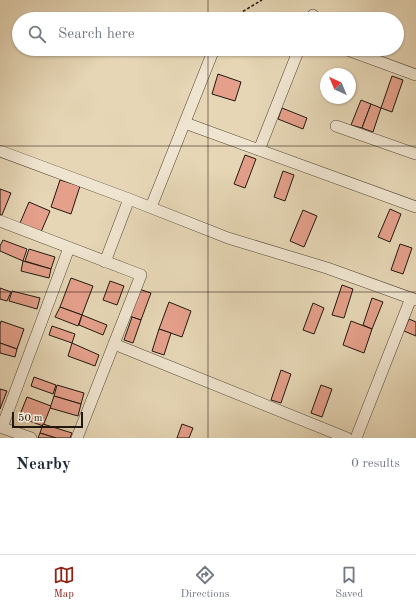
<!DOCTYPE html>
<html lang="en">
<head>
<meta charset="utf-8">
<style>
  :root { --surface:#fff; --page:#f2f2f3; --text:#1f2937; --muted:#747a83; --line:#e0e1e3; --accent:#8f2418 }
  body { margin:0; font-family:"Old Standard TT",serif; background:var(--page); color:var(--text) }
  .compass { position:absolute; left:320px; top:68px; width:36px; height:36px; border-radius:50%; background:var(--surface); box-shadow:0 1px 3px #0004; rotate:316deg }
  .scale { position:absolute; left:12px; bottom:10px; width:71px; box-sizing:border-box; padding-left:4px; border:2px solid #21180f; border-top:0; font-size:11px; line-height:14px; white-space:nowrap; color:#21180f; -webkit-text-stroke:3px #efe4cf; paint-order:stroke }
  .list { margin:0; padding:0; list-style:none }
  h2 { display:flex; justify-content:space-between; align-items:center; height:52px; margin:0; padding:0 16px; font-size:17px }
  h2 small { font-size:13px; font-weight:400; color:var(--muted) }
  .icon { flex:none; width:22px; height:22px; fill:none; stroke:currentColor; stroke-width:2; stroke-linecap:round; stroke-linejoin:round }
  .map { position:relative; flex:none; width:416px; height:438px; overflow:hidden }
  .search { position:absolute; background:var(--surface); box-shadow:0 1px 3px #0004; left:12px; right:12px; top:12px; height:44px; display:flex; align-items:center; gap:10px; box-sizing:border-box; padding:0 14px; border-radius:22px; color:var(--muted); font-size:15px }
  .sheet { height:116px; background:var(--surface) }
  nav { display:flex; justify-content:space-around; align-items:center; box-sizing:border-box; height:56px; border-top:1px solid var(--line); background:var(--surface); font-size:11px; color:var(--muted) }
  nav a { display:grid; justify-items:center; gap:2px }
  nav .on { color:var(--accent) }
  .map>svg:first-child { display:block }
  .building { fill:#e5a08b; stroke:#21180f }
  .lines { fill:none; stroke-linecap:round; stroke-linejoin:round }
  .street-casing { stroke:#524838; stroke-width:12 }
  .path { stroke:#21180f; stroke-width:1.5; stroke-dasharray:3 2; stroke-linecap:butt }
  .street { stroke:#efe4cf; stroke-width:11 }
  .grid { fill:none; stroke:#21180f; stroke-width:1; stroke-opacity:0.55 }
</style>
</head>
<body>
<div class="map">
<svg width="416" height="438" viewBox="0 0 416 438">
  <rect width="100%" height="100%" fill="#e6d6b5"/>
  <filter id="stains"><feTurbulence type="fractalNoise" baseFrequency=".005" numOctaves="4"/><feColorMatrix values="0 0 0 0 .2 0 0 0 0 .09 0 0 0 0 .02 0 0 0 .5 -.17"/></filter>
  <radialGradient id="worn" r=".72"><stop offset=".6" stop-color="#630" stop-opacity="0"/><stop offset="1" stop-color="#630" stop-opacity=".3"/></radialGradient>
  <!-- building -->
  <g class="building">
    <polygon points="218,74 241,82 235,101 212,94"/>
    <polygon points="392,76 403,80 392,112 381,108"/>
    <polygon points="361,100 371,104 362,128 351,125"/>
    <polygon points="371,104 381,108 373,132 362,128"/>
    <polygon points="282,108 307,118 303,129 278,119"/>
    <polygon points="245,155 256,159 245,188 234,184"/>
    <polygon points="283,171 294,175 285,201 274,197"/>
    <polygon points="60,180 80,186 71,214 51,207"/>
    <polygon points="0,189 11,193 2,215 0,215"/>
    <polygon points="29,202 50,211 41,232 20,223"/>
    <polygon points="390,209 401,214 390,242 378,237"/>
    <polygon points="303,210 317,216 304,247 290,241"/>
    <polygon points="3,240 27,249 23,261 0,251 0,246"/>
    <polygon points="400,244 412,248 403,274 391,270"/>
    <polygon points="29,249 55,257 51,269 25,261"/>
    <polygon points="23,261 51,269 49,278 21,271"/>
    <polygon points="71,278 93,286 82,315 60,307"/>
    <polygon points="110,281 124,286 117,305 103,300"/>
    <polygon points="342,285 353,289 344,318 332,315"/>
    <polygon points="0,288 11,292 7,301 0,299"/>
    <polygon points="139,289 151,293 141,320 129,316"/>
    <polygon points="12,291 40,298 37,309 9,301"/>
    <polygon points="372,298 383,302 372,329 363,325"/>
    <polygon points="169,302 191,311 182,337 159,329"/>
    <polygon points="313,303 324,308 314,334 303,330"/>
    <polygon points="60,307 82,315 78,326 55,317"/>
    <polygon points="82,315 107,325 103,335 79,325"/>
    <polygon points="132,317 141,320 133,343 124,340"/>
    <polygon points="409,319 416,322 416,336 404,331"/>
    <polygon points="1,321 24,329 17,349 0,343 0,325"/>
    <polygon points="351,321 372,329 364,353 343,345"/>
    <polygon points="52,326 75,334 72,343 49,335"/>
    <polygon points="159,329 171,333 164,355 152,351"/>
    <polygon points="0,343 17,349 15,357 0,353"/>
    <polygon points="72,343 99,355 95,366 68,356"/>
    <polygon points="281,370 291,374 281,403 271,400"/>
    <polygon points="34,377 56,385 53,394 31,386"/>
    <polygon points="57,385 84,393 81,404 54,396"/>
    <polygon points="321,385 332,389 322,417 311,413"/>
    <polygon points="0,389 7,391 0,409"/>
    <polygon points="54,396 81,404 78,416 50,408"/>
    <polygon points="27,397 51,406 43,426 19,417"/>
    <polygon points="43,424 72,433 70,438 56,438 40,433"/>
    <polygon points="182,424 193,428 189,438 177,438"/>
    <polygon points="40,433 56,438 38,438"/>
  </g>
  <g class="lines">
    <defs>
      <g id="street">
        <polyline points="312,19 313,15"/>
        <polyline points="345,49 416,75"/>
        <polyline points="185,123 416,207"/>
        <polyline points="336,126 416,154"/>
        <polyline points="259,150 299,49"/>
        <polyline points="0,151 129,199 228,238 327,268 416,300"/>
        <polyline points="151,207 214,49"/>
        <polyline points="0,221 141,275 77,438"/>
        <polyline points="105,262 129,199"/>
        <polyline points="114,344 347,438"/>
        <polyline points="0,427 31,438"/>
        <polyline points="2,427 69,248"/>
        <polyline points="356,438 411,298"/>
      </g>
    </defs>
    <!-- street casing -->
    <use href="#street" class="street-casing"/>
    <!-- path -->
    <polyline class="path" points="230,19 262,0"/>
    <!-- street -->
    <use href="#street" class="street"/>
  </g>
  <!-- grid -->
  <path class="grid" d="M208,0V19M208,49V438M0,146H416M0,292H416"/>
  <rect width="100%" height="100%" filter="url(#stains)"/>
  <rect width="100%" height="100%" fill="url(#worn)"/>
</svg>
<svg class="compass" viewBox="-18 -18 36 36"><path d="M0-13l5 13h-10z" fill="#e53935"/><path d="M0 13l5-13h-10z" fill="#747a83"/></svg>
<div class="scale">50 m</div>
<div class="search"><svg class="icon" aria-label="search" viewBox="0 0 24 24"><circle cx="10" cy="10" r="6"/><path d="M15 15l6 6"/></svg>Search here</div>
</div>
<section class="sheet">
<h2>Nearby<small>0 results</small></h2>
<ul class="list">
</ul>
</section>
<nav>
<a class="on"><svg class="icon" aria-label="map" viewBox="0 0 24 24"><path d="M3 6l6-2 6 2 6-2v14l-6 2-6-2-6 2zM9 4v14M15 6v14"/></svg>Map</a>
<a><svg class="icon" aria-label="directions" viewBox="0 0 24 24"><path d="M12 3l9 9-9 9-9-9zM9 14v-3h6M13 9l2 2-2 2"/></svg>Directions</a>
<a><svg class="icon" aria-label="saved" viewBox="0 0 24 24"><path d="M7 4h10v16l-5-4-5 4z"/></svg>Saved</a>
</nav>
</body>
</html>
